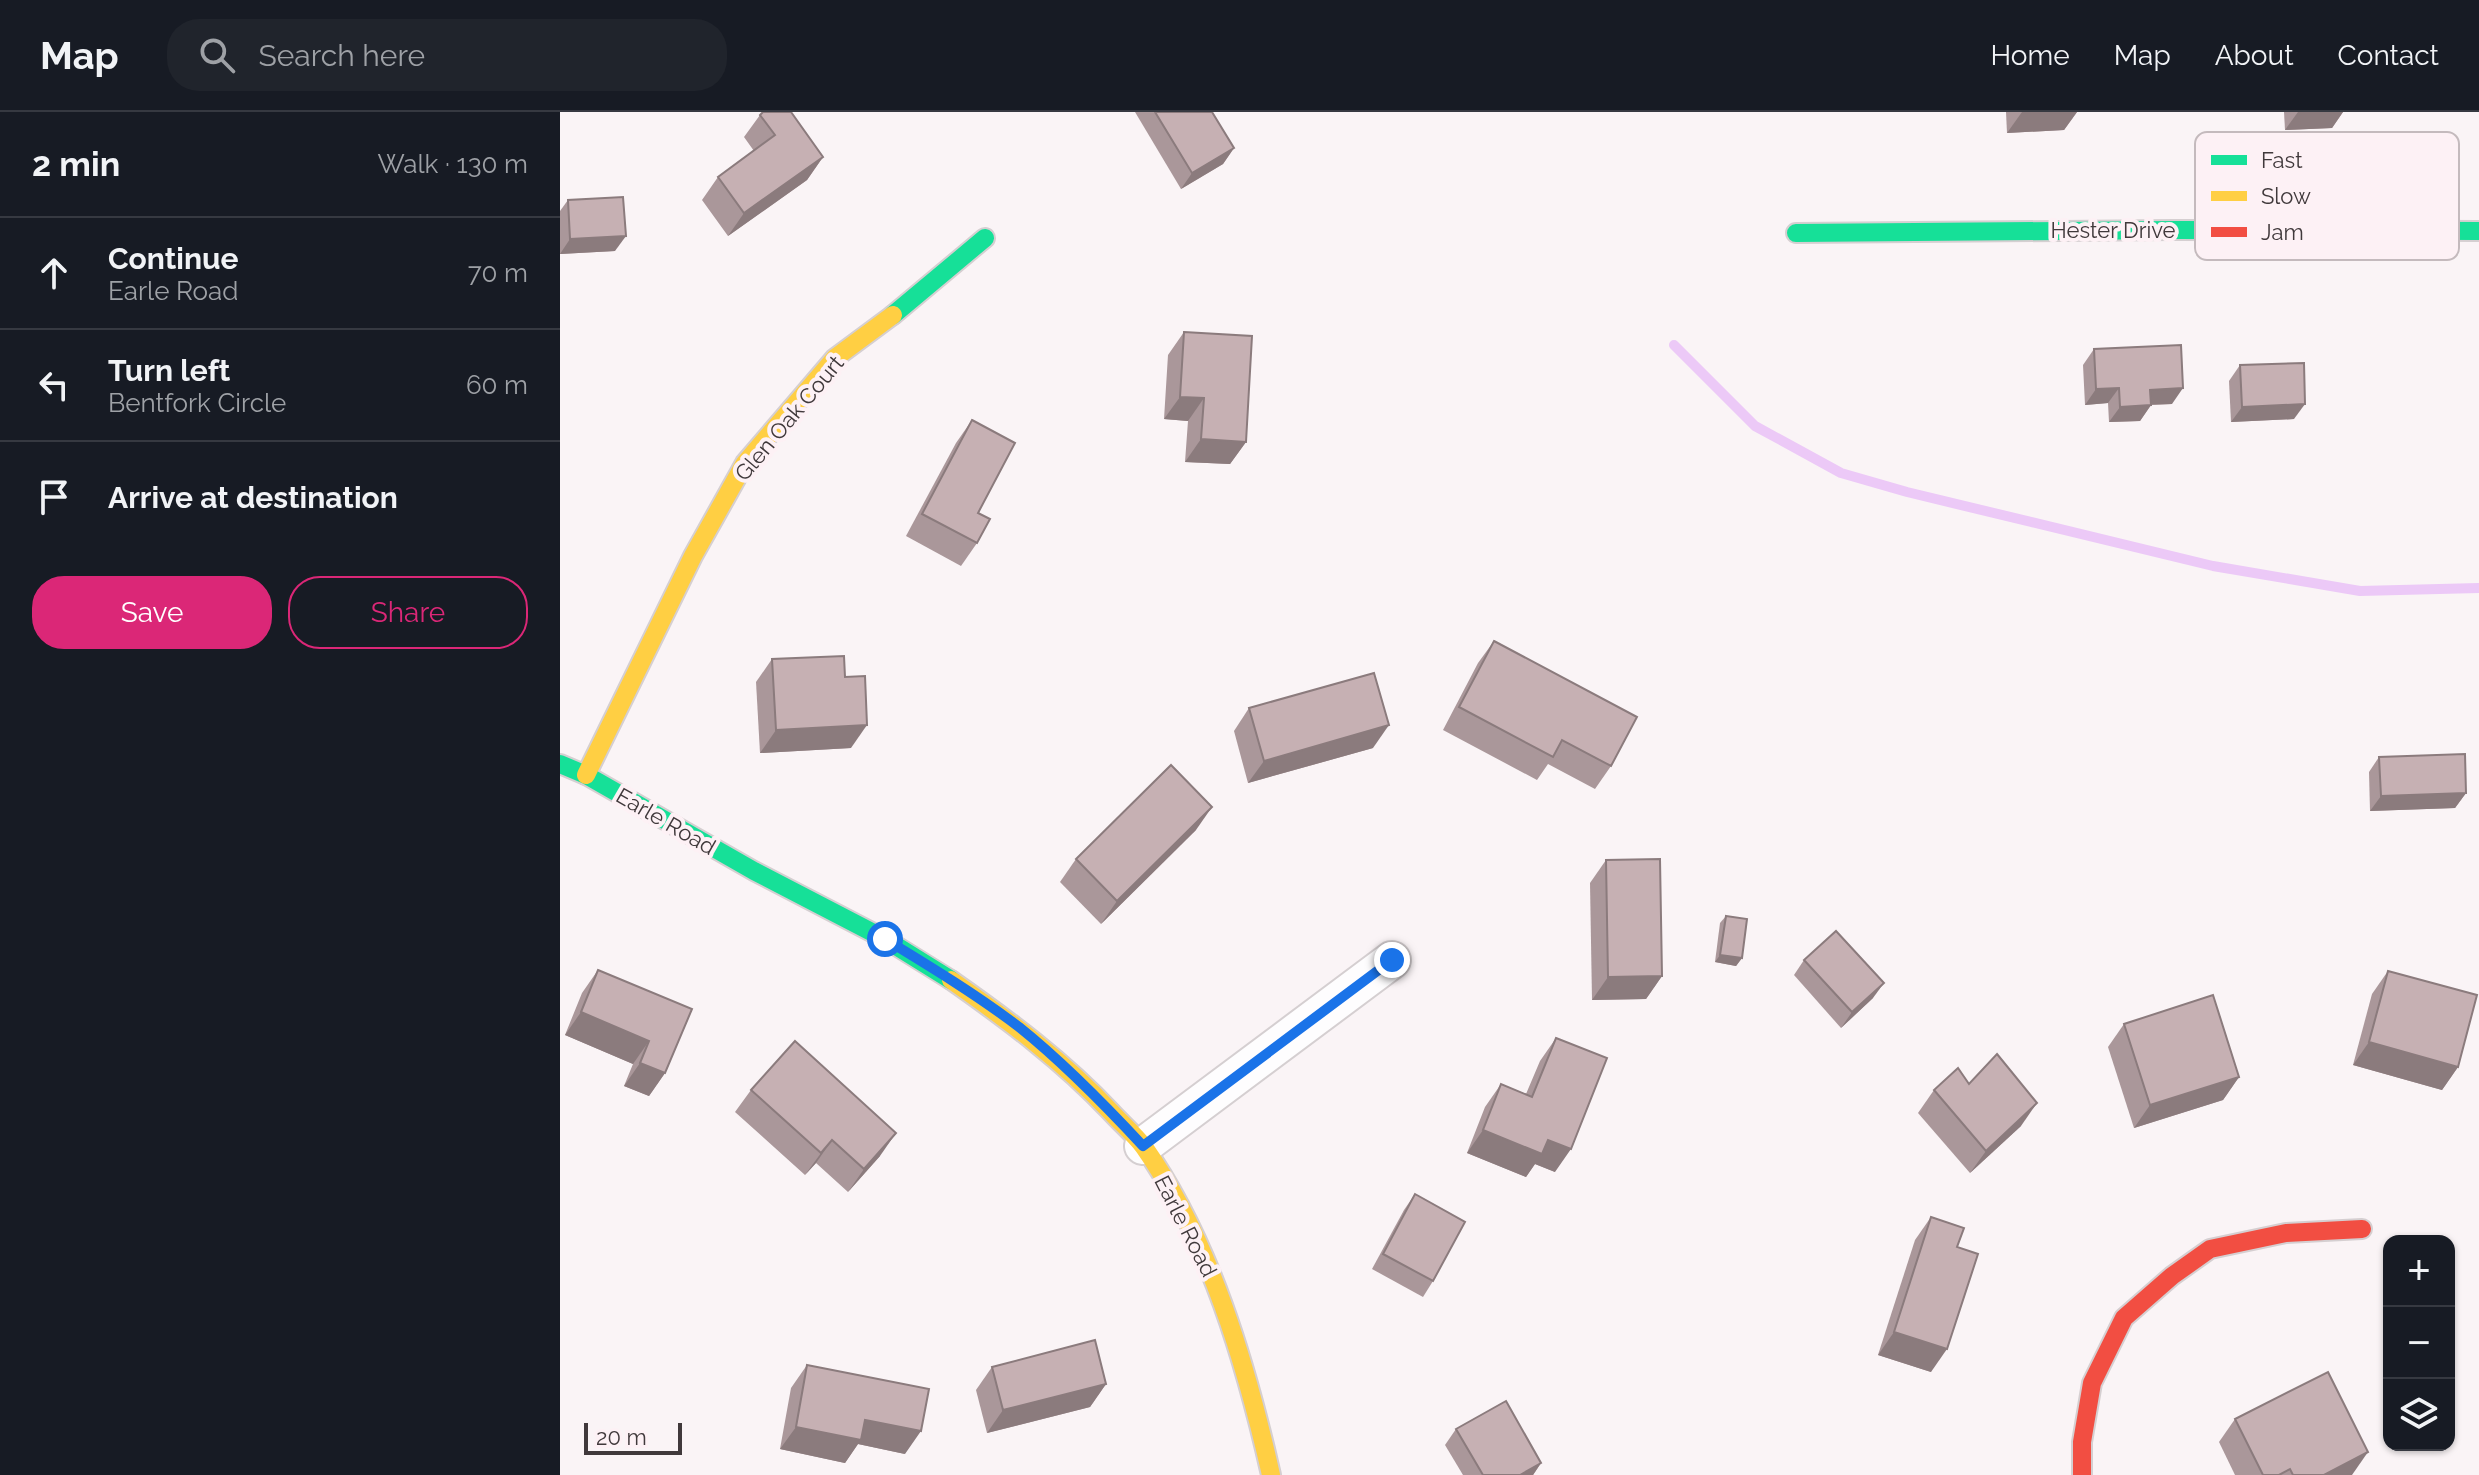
<!DOCTYPE html>
<html lang="en">
<head>
<meta charset="utf-8">
<style>
  :root { --surface:#171b24; --page:#20242c; --text:#f1f3f6; --muted:#9ea1a6; --line:#363941; --accent:#db2777 }
  body { margin:0; font-family:Raleway,sans-serif; background:var(--page); color:var(--text) }
  .controls { position:absolute; right:24px; bottom:24px; display:grid; overflow:hidden; border-radius:16px; box-shadow:0 2px 6px #0004 }
  .controls button { width:72px; height:72px; display:grid; place-items:center; padding:0; border:0; border-bottom:2px solid var(--line); background:var(--surface); color:var(--text); font:40px sans-serif }
  .scale { position:absolute; left:24px; bottom:20px; width:98px; box-sizing:border-box; padding-left:8px; border:4px solid #40393b; border-top:0; font-size:22px; line-height:28px; white-space:nowrap; color:#40393b; -webkit-text-stroke:6px #fdf1f5; paint-order:stroke }
  .stop { position:absolute; width:24px; height:24px; margin:-18px; border:6px solid #1a73e8; border-radius:50%; background:#fff }
  .stop.end { background:#1a73e8; border-color:#fff; box-shadow:0 2px 8px #0008 }
  .list { margin:0; padding:0; list-style:none }
  h2 { display:flex; justify-content:space-between; align-items:center; height:104px; margin:0; padding:0 32px; font-size:34px }
  h2 small { font-size:26px; font-weight:400; color:var(--muted) }
  .list li { display:grid; grid-template-columns:52px 1fr auto; gap:24px; align-items:center; box-sizing:border-box; height:112px; padding:0 32px; border-top:2px solid var(--line) }
  .list b { display:block; font-size:30px; white-space:nowrap }
  .list p { margin:0; font-size:26px; white-space:nowrap; color:var(--muted) }
  .list em { font-size:26px; font-style:normal; color:var(--muted) }
  .actions { display:flex; gap:16px; padding:24px 32px }
  .actions a { flex:1; padding:18px 0; border:2px solid var(--accent); border-radius:32px; text-align:center; font-size:28px; color:var(--accent) }
  .actions .main { background:var(--accent); color:#fff }
  .icon { flex:none; width:44px; height:44px; fill:none; stroke:currentColor; stroke-width:2; stroke-linecap:round; stroke-linejoin:round }
  .map { position:relative; flex:none; width:1919px; height:1363px; overflow:hidden }
  header { display:flex; align-items:center; gap:48px; box-sizing:border-box; height:112px; padding:0 40px; background:var(--surface); border-bottom:2px solid var(--line) }
  header strong { font-size:38px }
  nav { display:flex; gap:44px; margin-inline-start:auto; font-size:28px }
  .search { width:560px; height:72px; background:var(--page); display:flex; align-items:center; gap:20px; box-sizing:border-box; padding:0 28px; border-radius:32px; color:var(--muted); font-size:30px }
  main { display:flex }
  aside { flex:1; background:var(--surface) }
  .map>svg:first-child { display:block }
  .lines { fill:none; stroke-linecap:round; stroke-linejoin:round }
  .stream { stroke:#ecc9f7; stroke-width:10 }
  .street-casing { stroke:#d5cfd1; stroke-width:40 }
  .fast-casing { stroke:#d5cfd1; stroke-width:22 }
  .slow-casing { stroke:#d5cfd1; stroke-width:22 }
  .jam-casing { stroke:#d5cfd1; stroke-width:22 }
  .street { stroke:#fefdfe; stroke-width:36 }
  .fast { stroke:#16e098; stroke-width:18 }
  .slow { stroke:#ffcf43; stroke-width:18 }
  .jam { stroke:#f24e42; stroke-width:18 }
  .wall { fill:#aa979a }
  .shaded-wall { fill:#8b7b7d }
  .building { fill:#c6b0b3; stroke:#8b7b7d; stroke-width:2 }
  .route { stroke:#1a73e8; stroke-width:10 }
  .labels { text-anchor:middle; stroke-width:8; stroke-linejoin:round; paint-order:stroke }
  .street-label { font-size:22px; fill:#40393b; stroke:#fdf1f5 }
  .key { fill:#fdf1f5; stroke:#c4babd; stroke-width:2 }
  .key-label { font-size:22px; fill:#40393b }
</style>
</head>
<body>
<header>
<strong>Map</strong>
<div class="search"><svg class="icon" aria-label="search" viewBox="0 0 24 24"><circle cx="10" cy="10" r="6"/><path d="M15 15l6 6"/></svg>Search here</div>
<nav><a>Home</a><a>Map</a><a>About</a><a>Contact</a></nav>
</header>
<main>
<aside>
<h2>2 min<small>Walk · 130 m</small></h2>
<ul class="list">
<li><svg class="icon" aria-label="ahead" viewBox="0 0 24 24"><path d="M12 20V5M6 11l6-6 6 6"/></svg><div><b>Continue</b><p>Earle Road</p></div><em>70 m</em></li>
<li><svg class="icon" aria-label="left" viewBox="0 0 24 24"><path d="M17 20v-9H6M10 6l-5 5 5 5"/></svg><div><b>Turn left</b><p>Bentfork Circle</p></div><em>60 m</em></li>
<li><svg class="icon" aria-label="arrive" viewBox="0 0 24 24"><path d="M6 21V4h12l-3 4 3 4H6"/></svg><div><b>Arrive at destination</b></div></li>
</ul>
<div class="actions"><a class="main">Save</a><a>Share</a></div>
</aside>
<div class="map">
<svg width="1919" height="1363" viewBox="0 0 1919 1363">
  <rect width="100%" height="100%" fill="#faf4f6"/>
  <g class="lines">
    <!-- stream -->
    <polyline class="stream" points="1114,233 1195,314 1281,361 1347,380 1653,454 1800,479 1919,476"/>
    <defs>
      <polyline id="street" points="583,1034 832,848"/>
      <g id="fast">
        <polyline points="1236,121 1614,118 1919,119"/>
        <polyline points="333,203 425,126"/>
        <polyline points="0,652 26,663 194,759 325,827 391,868"/>
      </g>
      <g id="slow">
        <polyline points="26,663 133,444 185,351 275,246 333,203"/>
        <path d="M391,868C448,908 503,949 551,1000C561,1011 575,1023 584,1035C650,1129 686,1252 711,1363"/>
      </g>
      <polyline id="jam" points="1522,1363 1522,1330 1532,1271 1564,1206 1612,1164 1650,1137 1726,1121 1802,1117"/>
    </defs>
    <!-- street casing -->
    <use href="#street" class="street-casing"/>
    <!-- fast casing -->
    <use href="#fast" class="fast-casing"/>
    <!-- slow casing -->
    <use href="#slow" class="slow-casing"/>
    <!-- jam casing -->
    <use href="#jam" class="jam-casing"/>
    <!-- street -->
    <use href="#street" class="street"/>
    <!-- fast -->
    <use href="#fast" class="fast"/>
    <!-- slow -->
    <use href="#slow" class="slow"/>
    <!-- jam -->
    <use href="#jam" class="jam"/>
  </g>
  <!-- wall -->
  <g class="wall">
    <polygon points="575,0 652,0 674,36 663,52 621,77"/>
    <polygon points="1446,0 1517,0 1504,18 1447,21"/>
    <polygon points="1724,0 1783,0 1772,16 1725,18"/>
    <polygon points="200,3 263,45 247,68 168,124 142,88 158,65 194,39 184,25"/>
    <polygon points="8,88 55,139 0,142 0,99"/>
    <polygon points="624,220 686,330 670,352 625,350 628,309 604,307 608,243"/>
    <polygon points="1534,237 1612,292 1591,293 1580,309 1549,310 1548,291 1525,293 1523,253"/>
    <polygon points="1680,253 1734,307 1671,310 1669,269"/>
    <polygon points="412,308 418,401 417,431 401,454 346,424 396,331"/>
    <polygon points="934,529 1051,654 1035,677 988,652 977,668 883,618 918,551"/>
    <polygon points="212,547 285,565 291,636 200,641 196,570"/>
    <polygon points="689,596 813,636 688,671 674,619"/>
    <polygon points="1819,645 1906,681 1895,696 1810,699 1809,660"/>
    <polygon points="636,718 541,812 500,770 516,747"/>
    <polygon points="1046,748 1102,864 1086,887 1032,888 1030,771"/>
    <polygon points="1166,804 1182,846 1176,854 1155,850 1160,811"/>
    <polygon points="1244,848 1313,886 1281,916 1234,863"/>
    <polygon points="38,858 132,897 105,961 89,984 64,974 73,952 5,923 22,881"/>
    <polygon points="1828,859 1898,955 1882,978 1793,953 1812,882"/>
    <polygon points="1564,912 1679,965 1663,988 1574,1016 1548,935"/>
    <polygon points="996,926 995,1060 975,1052 966,1065 907,1041 925,995 941,972 966,982 980,949"/>
    <polygon points="191,978 320,1044 288,1080 256,1051 245,1063 175,1000"/>
    <polygon points="1374,978 1461,1014 1410,1061 1358,1001"/>
    <polygon points="855,1082 873,1169 863,1185 812,1157 844,1098"/>
    <polygon points="1371,1105 1397,1135 1371,1260 1318,1243 1355,1128"/>
    <polygon points="247,1253 345,1342 298,1332 285,1351 220,1337 231,1276"/>
    <polygon points="432,1255 546,1272 530,1295 427,1321 416,1278"/>
    <polygon points="1675,1307 1792,1363 1675,1363 1659,1330"/>
    <polygon points="896,1317 981,1351 973,1363 903,1363 885,1333"/>
  </g>
  <!-- shaded-wall -->
  <g class="shaded-wall">
    <polygon points="1462,0 1517,0 1504,18 1447,21"/>
    <polygon points="1738,0 1783,0 1772,16 1725,18"/>
    <polygon points="674,36 663,52 621,77 632,61"/>
    <polygon points="263,45 247,68 168,124 184,101"/>
    <polygon points="66,124 55,139 0,142 10,127"/>
    <polygon points="1559,276 1548,291 1525,293 1536,277"/>
    <polygon points="1623,276 1612,292 1579,293 1590,278"/>
    <polygon points="620,285 644,286 628,309 604,307"/>
    <polygon points="1745,292 1734,307 1671,310 1682,295"/>
    <polygon points="1591,293 1580,309 1549,310 1560,295"/>
    <polygon points="641,327 686,330 670,352 625,350"/>
    <polygon points="307,613 291,636 200,641 216,618"/>
    <polygon points="829,613 813,636 688,671 704,649"/>
    <polygon points="1906,681 1895,696 1810,699 1821,684"/>
    <polygon points="652,695 636,718 541,812 557,789"/>
    <polygon points="1160,843 1182,846 1176,854 1155,850"/>
    <polygon points="1102,864 1086,887 1032,888 1048,865"/>
    <polygon points="1324,871 1313,886 1281,916 1292,900"/>
    <polygon points="21,900 89,929 73,952 5,923"/>
    <polygon points="1809,930 1898,955 1882,978 1793,953"/>
    <polygon points="80,951 105,961 89,984 64,974"/>
    <polygon points="1679,965 1663,988 1574,1016 1590,993"/>
    <polygon points="1477,991 1461,1014 1410,1061 1426,1039"/>
    <polygon points="923,1018 988,1028 1011,1037 995,1060 975,1052 966,1065 907,1041"/>
    <polygon points="336,1021 320,1044 288,1080 304,1057"/>
    <polygon points="272,1028 256,1051 245,1063 261,1041"/>
    <polygon points="1334,1220 1387,1237 1371,1260 1318,1243"/>
    <polygon points="546,1272 530,1295 427,1321 443,1298"/>
    <polygon points="305,1308 361,1319 345,1342 298,1332 285,1351 220,1337 236,1315"/>
    <polygon points="1808,1340 1792,1363 1764,1363"/>
    <polygon points="981,1351 973,1363 960,1363"/>
  </g>
  <!-- building -->
  <g class="building">
    <polygon points="203,0 231,0 263,45 184,101 158,65 215,23 200,3"/>
    <polygon points="595,0 652,0 674,36 632,61"/>
    <polygon points="63,85 66,124 10,127 8,88"/>
    <polygon points="624,220 692,224 686,330 641,327 644,286 620,285"/>
    <polygon points="1621,233 1623,276 1590,278 1591,293 1560,295 1559,276 1536,277 1534,237"/>
    <polygon points="1744,251 1745,292 1682,295 1680,253"/>
    <polygon points="412,308 455,331 418,401 430,407 417,431 362,402"/>
    <polygon points="934,529 1077,605 1051,654 1002,628 993,645 899,595"/>
    <polygon points="284,544 285,565 305,564 307,613 216,618 212,547"/>
    <polygon points="814,561 829,613 704,649 689,596"/>
    <polygon points="1905,642 1906,681 1821,684 1819,645"/>
    <polygon points="611,653 652,695 557,789 516,747"/>
    <polygon points="1100,747 1102,864 1048,865 1046,748"/>
    <polygon points="1166,804 1187,807 1182,846 1160,843"/>
    <polygon points="1276,819 1324,871 1292,900 1244,848"/>
    <polygon points="38,858 132,897 105,961 80,951 89,929 21,900"/>
    <polygon points="1828,859 1917,883 1898,955 1809,930"/>
    <polygon points="1653,883 1679,965 1590,993 1564,912"/>
    <polygon points="996,926 1047,946 1011,1037 988,1028 982,1042 923,1018 941,972 972,985"/>
    <polygon points="235,929 336,1021 304,1057 272,1028 261,1041 191,978"/>
    <polygon points="1437,942 1477,991 1426,1039 1374,978 1398,956 1409,972"/>
    <polygon points="855,1082 905,1110 873,1169 823,1142"/>
    <polygon points="1371,1105 1404,1116 1397,1135 1418,1142 1387,1237 1334,1220"/>
    <polygon points="535,1228 546,1272 443,1298 432,1255"/>
    <polygon points="247,1253 369,1277 361,1319 305,1308 301,1328 236,1315"/>
    <polygon points="1768,1260 1808,1340 1764,1363 1733,1363 1730,1357 1719,1363 1703,1363 1675,1307"/>
    <polygon points="946,1289 981,1351 960,1363 923,1363 896,1317"/>
  </g>
  <g class="lines">
    <!-- route -->
    <path class="route" d="M325,827C371,855 417,883 459,915C504,951 544,992 583,1034L832,848"/>
  </g>
  <g class="labels">
    <!-- street labels -->
    <g class="street-label">
      <text x="1553" y="126">Hester Drive</text>
      <text transform="translate(229 306) rotate(-50)" y="8">Glen Oak Court</text>
      <text transform="translate(106 709) rotate(30)" y="8">Earle Road</text>
      <text transform="translate(626 1114) rotate(63)" y="8">Earle Road</text>
    </g>
  </g>
  <!-- legend -->
  <rect x="1635" y="20" width="264" height="128" rx="12" class="key"/>
  <rect x="1651" y="43" width="36" height="10" fill="#16e098"/>
  <rect x="1651" y="79" width="36" height="10" fill="#ffcf43"/>
  <rect x="1651" y="115" width="36" height="10" fill="#f24e42"/>
  <g class="key-label">
    <text x="1701" y="56">Fast</text>
    <text x="1701" y="92">Slow</text>
    <text x="1701" y="128">Jam</text>
  </g>
</svg>
<div class="controls">
<button>+</button>
<button>−</button>
<button><svg class="icon" aria-label="layers" viewBox="0 0 24 24"><path d="M12 4l9 5-9 5-9-5zM3 14l9 5 9-5"/></svg></button>
</div>
<div class="scale">20 m</div>
<div class="stop" style="left:325px;top:827px"></div>
<div class="stop end" style="left:832px;top:848px"></div>
</div>
</main>
</body>
</html>
